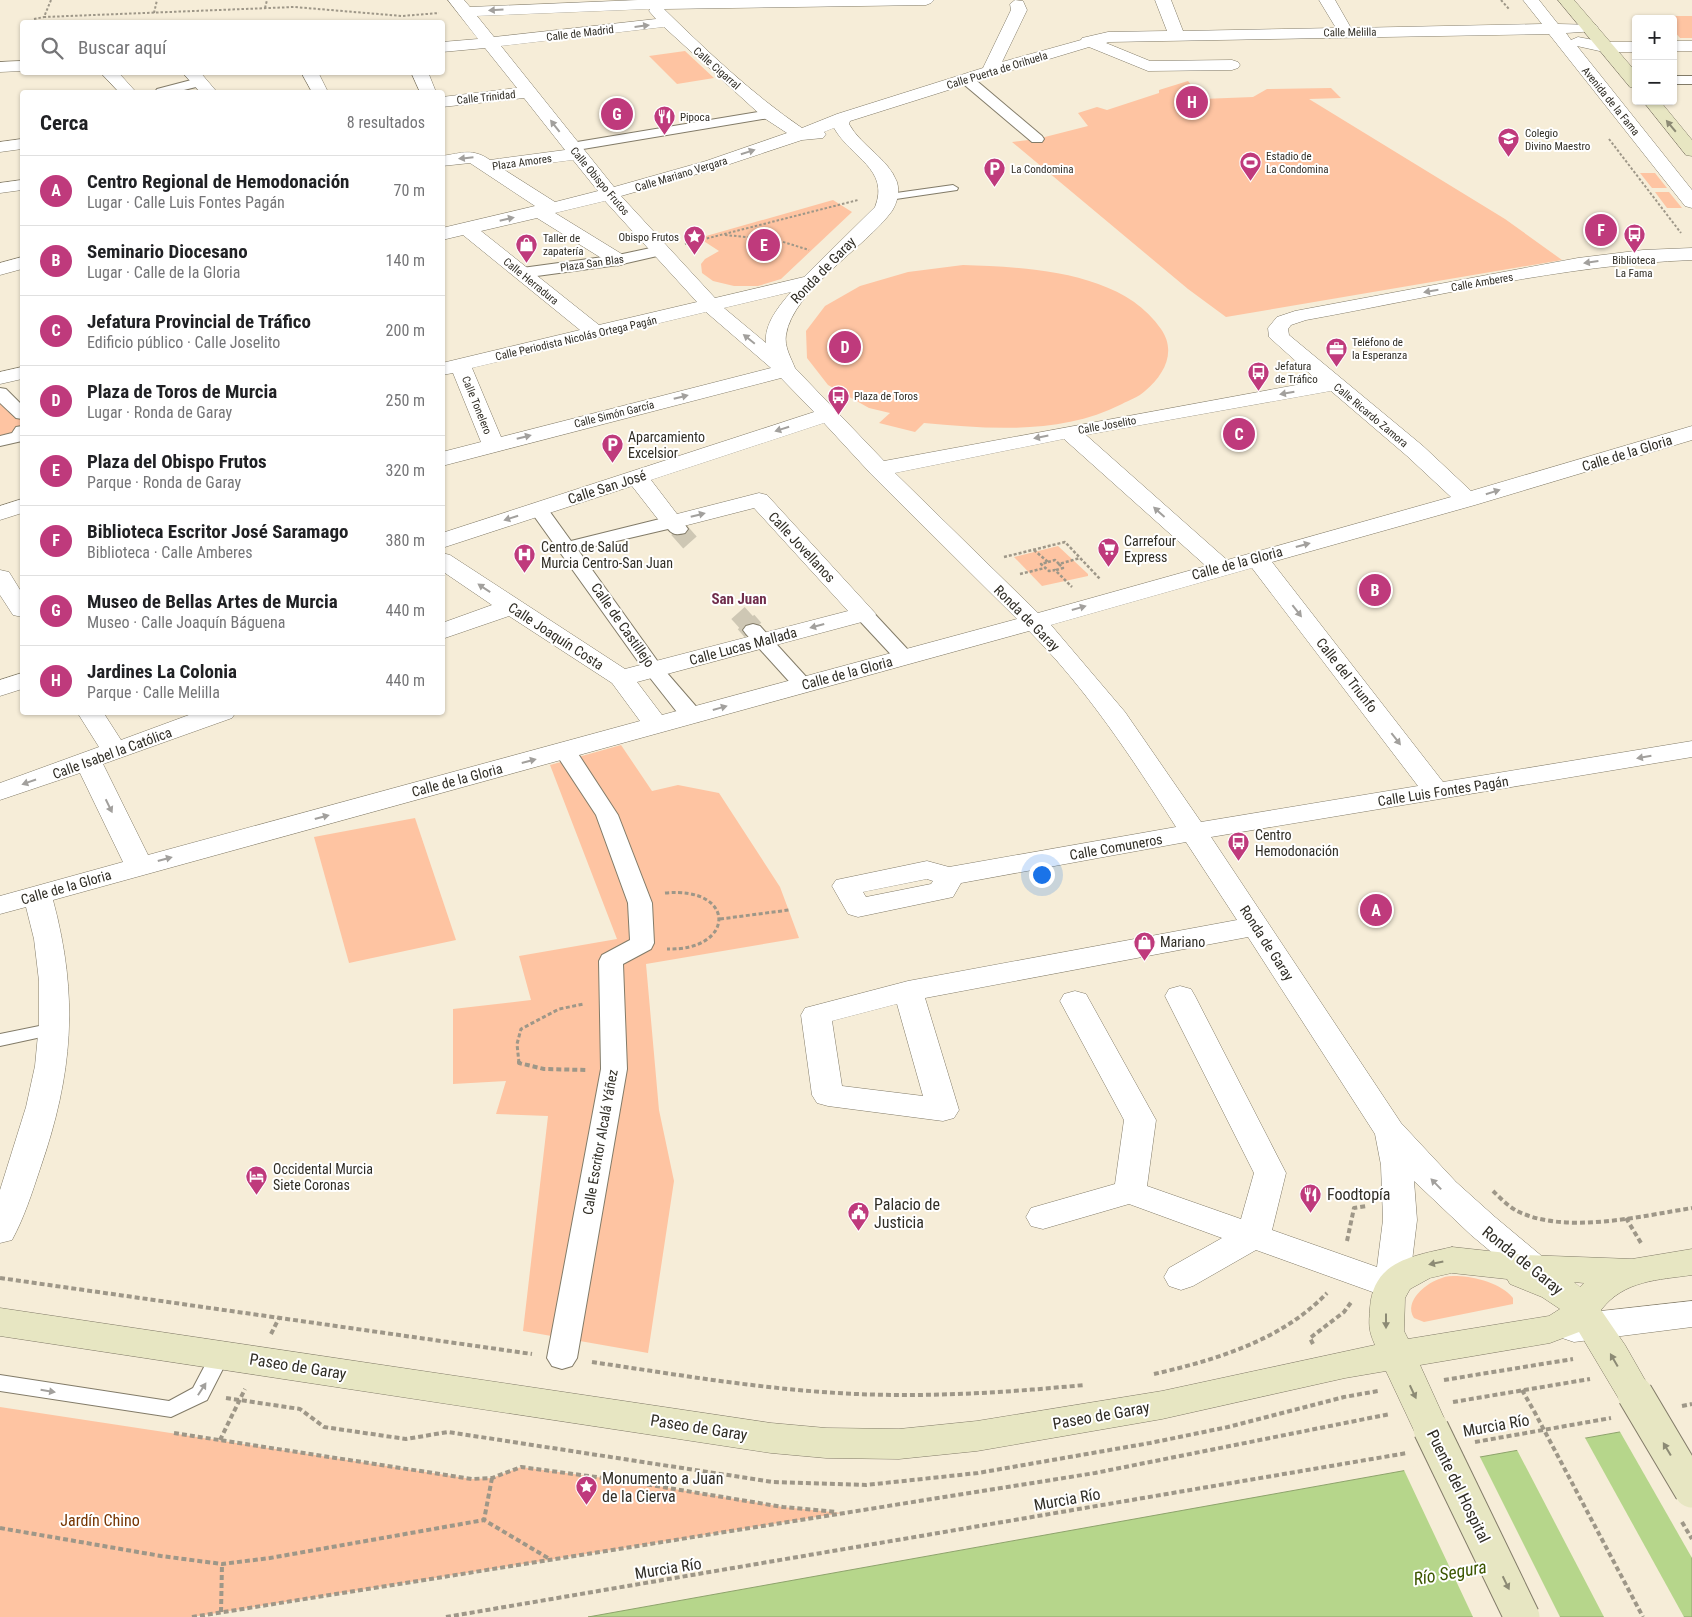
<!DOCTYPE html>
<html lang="es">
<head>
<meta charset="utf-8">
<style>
  :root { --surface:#fff; --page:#f6f6f6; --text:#202124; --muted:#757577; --line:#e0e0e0; --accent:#bf3a7c }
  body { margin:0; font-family:"Roboto Condensed",sans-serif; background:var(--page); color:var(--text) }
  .controls { position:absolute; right:15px; top:15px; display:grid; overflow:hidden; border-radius:5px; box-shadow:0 1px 4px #0004 }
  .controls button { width:45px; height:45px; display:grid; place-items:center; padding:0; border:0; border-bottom:1px solid var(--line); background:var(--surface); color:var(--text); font:25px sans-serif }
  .you { position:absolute; left:1041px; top:874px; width:18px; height:18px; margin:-12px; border:4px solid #fff; border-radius:50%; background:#1a73e8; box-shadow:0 0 0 8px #1a73e833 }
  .badge { display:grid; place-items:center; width:32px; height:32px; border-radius:50%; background:var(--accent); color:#fff; font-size:16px; font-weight:700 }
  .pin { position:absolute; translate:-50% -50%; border:2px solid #fff; box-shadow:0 1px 5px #0006 }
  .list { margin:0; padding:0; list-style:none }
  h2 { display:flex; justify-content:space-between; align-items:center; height:65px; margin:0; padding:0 20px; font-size:21px }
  h2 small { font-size:16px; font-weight:400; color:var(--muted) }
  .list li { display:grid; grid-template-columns:32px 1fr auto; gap:15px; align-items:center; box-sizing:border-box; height:70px; padding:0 20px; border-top:1px solid var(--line) }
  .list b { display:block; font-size:19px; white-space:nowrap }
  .list p { margin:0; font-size:16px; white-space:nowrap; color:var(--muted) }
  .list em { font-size:16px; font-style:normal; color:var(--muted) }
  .icon { flex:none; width:28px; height:28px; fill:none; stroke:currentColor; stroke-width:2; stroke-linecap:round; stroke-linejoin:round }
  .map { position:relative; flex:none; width:1692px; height:1617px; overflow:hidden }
  .search { position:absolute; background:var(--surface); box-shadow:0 1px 4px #0004; left:20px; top:20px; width:425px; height:55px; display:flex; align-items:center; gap:12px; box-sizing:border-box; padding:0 18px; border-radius:5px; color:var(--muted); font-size:19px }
  .panel { position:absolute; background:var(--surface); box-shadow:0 1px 4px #0004; left:20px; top:90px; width:425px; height:625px; border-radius:5px }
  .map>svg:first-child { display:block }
  .green { fill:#fec4a2 }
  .water { fill:#b6d68b; stroke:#8ea36c }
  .pier { fill:#f6edd8 }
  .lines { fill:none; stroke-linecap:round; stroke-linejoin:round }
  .pedestrian-tunnel-far1 { stroke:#cec7b4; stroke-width:18; stroke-dasharray:18 9; stroke-linecap:butt }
  .pedestrian-tunnel { stroke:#cec7b4; stroke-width:22; stroke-dasharray:22 11; stroke-linecap:butt }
  .service-casing { stroke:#827b68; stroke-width:2 }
  .pedestrian-casing { stroke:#827b68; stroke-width:2 }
  .minor-casing { stroke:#827b68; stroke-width:1 }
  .secondary-casing { stroke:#827b68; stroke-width:1 }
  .path-far3 { stroke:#9e9788; stroke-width:2; stroke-dasharray:2.5 2; stroke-linecap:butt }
  .path-far2 { stroke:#9e9788; stroke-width:2.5; stroke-dasharray:3 2; stroke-linecap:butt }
  .path-far1 { stroke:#9e9788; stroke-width:3; stroke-dasharray:4 2.5; stroke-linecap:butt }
  .path { stroke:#9e9788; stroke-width:4; stroke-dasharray:5 3; stroke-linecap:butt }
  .service { fill:#fff; fill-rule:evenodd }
  .pedestrian { fill:#fff; fill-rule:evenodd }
  .minor { fill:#fff; fill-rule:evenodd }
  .secondary { fill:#e7e6c2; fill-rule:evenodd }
  .secondary-bridge-casing { stroke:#827b68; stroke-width:37; stroke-linecap:butt }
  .path-bridge { stroke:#9e9788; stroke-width:4; stroke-dasharray:5 3; stroke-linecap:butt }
  .secondary-bridge { stroke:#e7e6c2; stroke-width:35 }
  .oneway { fill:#a2a09d }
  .oneway2 { fill:#8c8a74 }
  .labels { text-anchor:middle; stroke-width:4; stroke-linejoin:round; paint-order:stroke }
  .far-street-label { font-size:11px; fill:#302d25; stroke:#fff }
  .far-poi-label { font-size:11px; fill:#302d25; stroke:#fff; text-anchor:start }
  .street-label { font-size:14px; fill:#302d25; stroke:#fff }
  .poi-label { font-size:14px; fill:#302d25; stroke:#fff; text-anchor:start }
  .neighbourhood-label { font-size:15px; font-weight:bold; fill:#702e4c; stroke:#fff }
  .near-poi-label { font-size:16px; fill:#302d25; stroke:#fff; text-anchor:start }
  .near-street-label { font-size:16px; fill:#302d25; stroke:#fff }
  .near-park-label { font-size:16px; fill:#753400; stroke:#fff }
  .near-water-label { font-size:18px; font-style:italic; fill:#3c5600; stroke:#fff }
</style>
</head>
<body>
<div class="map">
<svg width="1692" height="1617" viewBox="0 0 1692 1617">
  <rect width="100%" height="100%" fill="#f6edd8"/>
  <!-- green -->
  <g class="green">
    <polygon points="1661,16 1692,16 1692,38 1680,38 1673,30 1673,19 1664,19"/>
    <polygon points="685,51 714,78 677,84 649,56"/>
    <polygon points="1188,81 1202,99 1253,97 1267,89 1331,88 1341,98 1309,99 1505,219 1562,260 1226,317 1188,289 1012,142 1037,139 1088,126 1078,113 1097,107 1107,110 1159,93 1159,90"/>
    <polygon points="1640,173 1655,173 1667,188 1652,188"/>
    <polygon points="1655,192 1669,192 1682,208 1667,208"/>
    <polygon points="833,200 852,212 781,279 758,286 734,286 713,281 702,273 701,264 705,259 719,251 699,238"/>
    <path d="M963,265C1026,267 1122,271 1161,329C1177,352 1164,375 1145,391C1139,397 1129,400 1122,404C1061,435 990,429 924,423L915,432L879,423L890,413L869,408L828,385L807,358L806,331L825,306L860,286L908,272Z"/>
    <polygon points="0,393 22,414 22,431 18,437 0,441"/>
    <polygon points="1058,546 1088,574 1088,576 1042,586 1014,557"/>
    <polygon points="621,745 652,791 678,785 719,793 780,887 799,938 646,964 659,1110 674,1181 648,1353 523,1331 548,1116 496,1114 506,1081 453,1084 453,1009 531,1000 519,956 617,939 550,765"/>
    <polygon points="415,818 456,940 349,963 314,837"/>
    <path d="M1457,1276C1476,1277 1501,1283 1513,1298V1304L1424,1322L1414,1318C1403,1301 1427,1282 1442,1278C1446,1276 1452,1276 1457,1276Z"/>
    <polygon points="0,1407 472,1479 492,1478 521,1467 626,1481 783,1507 842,1513 192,1617 0,1617"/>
  </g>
  <!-- water -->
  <polygon class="water" points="1692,1419 1692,1617 588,1617"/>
  <!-- pier -->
  <g class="pier">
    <polygon points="1692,1417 1692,1558 1619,1430"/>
    <polygon points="1584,1436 1684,1617 1604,1617 1516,1448"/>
    <polygon points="1479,1455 1560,1617 1473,1617 1403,1468"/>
  </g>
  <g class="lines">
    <!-- pedestrian-tunnel-far1 -->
    <g class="pedestrian-tunnel-far1">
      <polyline points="678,529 694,547"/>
      <polyline points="738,613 747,623"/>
    </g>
    <!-- pedestrian-tunnel -->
    <polyline class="pedestrian-tunnel" points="746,622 753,630"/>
    <defs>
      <g id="service">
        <polygon points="953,185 958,188 957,190 889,200 884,197 889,194"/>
        <polygon points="54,1023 60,1025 62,1029 60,1033 0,1046 0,1034"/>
        <polygon points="220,1347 227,1350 230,1355 207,1400 171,1417 0,1391 0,1375 169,1401 193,1388 213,1350"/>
      </g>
      <g id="pedestrian">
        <polygon points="966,75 971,76 1042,136 1044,139 1042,142 1032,142 961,82 959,79"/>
        <rect x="1673" y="76" width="19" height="8"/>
        <polygon points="199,78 206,82 204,85 176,92 155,92 157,89"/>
        <polygon points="770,110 775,111 777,114 775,117 571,151 566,150 564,147 566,144 571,143"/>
        <polygon points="660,246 666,248 668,251 666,254 618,265 522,278 516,276 514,273 516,270 522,268 618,255"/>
        <polygon points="0,388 6,389 22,405 22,419 16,418 0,403"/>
        <polygon points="22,426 22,441 0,446 0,436 12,433 16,427"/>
        <path d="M538,503L545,505L571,541L672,516C680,518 683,522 688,529L685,533C677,535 673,535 668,529L578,550L661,666L700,711L703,716L700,721L692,722L684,721L647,674L529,509L531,505Z"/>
        <polygon points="864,608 871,610 911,653 914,657 911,661 904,663 897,661 857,618 854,614 857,610"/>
        <polygon points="753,624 760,626 810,681 813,685 810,689 803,691 796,689 746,634 743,630 746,626"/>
        <polygon points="565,744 573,746 618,815 652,903 654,943 651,949 623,964 627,1069 577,1358 572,1366 562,1369 552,1366 547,1358 601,1069 599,961 602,955 630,940 628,903 596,815 554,751 557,746"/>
      </g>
      <g id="minor">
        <path d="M448,0H464L470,7L638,0H934L931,3L926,5L664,9C706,50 752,94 802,128L837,114L983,68L1011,10L1010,4L1015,0L1023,1L1027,10L1002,62L1081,40L1082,38L1108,32L1167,31L1155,0H1171L1183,31L1336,28L1319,0H1335L1351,28L1542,24L1523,0H1539L1558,24L1596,25L1598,28L1596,31L1566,33L1571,40L1578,37L1604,42H1636V52H1604L1577,46L1692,190V208L1685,206L1549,34L1109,42L1106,43L1150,61L1232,60L1238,62L1240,65L1238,68L1232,70L1148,71L1089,47L996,75L850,121L849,124C861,146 888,158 897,182C900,192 897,203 892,211C866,247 793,290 786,335C784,346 791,358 795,368L884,461L1318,381L1269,337L1268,328L1277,317L1295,311L1578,258L1643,250L1692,248V260C1563,265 1433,297 1306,320L1291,325L1288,329L1289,335L1423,446L1471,491L1692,426V440L1475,505L1272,562L1443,782L1692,741V757L1211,837L1401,1123L1456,1182L1495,1217L1556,1268L1561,1277L1556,1286L1544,1290L1532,1286L1471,1235L1414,1181L1417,1220L1409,1286L1404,1295L1392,1299L1256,1250L1193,1286L1181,1290L1169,1286L1164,1277L1169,1268L1222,1238L1129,1204L1043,1229L1031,1226L1026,1217L1031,1208L1115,1184L1124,1120L1060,1001L1064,994L1075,991L1086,994L1156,1120L1147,1186L1241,1219L1254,1173L1165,996L1169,989L1180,986L1191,989L1195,996L1286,1173L1272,1230L1377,1267L1383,1220L1381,1165L1375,1134L1248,937L925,998L959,1110L954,1118L943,1121L828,1106L817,1103L812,1095L801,1015L805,1008L908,981L1237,920L1186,842L961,883L953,897L858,917L848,914L832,886L836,880L927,861L949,867L1176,827C1132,758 1086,688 1029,631L53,900C79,997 73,1074 40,1169C32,1193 24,1218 12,1240L0,1243V1190L26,1107L35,1066L39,1024V981L34,939L26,907L0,914V896L123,862L80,773L0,800V783L99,747L77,712H103L121,740L197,712H236L232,718L103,764L148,855L640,721L612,683L509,616L442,639V623L492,605L442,571V553L450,555L625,669L848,611L754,508L672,529L664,527L632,486L442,548V533L814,412L781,378L442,466V452L481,442L453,373L442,375V363L580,330L463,235L442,240V228L535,206L470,163L442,166V156C462,153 473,148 490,160L565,150L524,98L442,107V97L517,88L485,48L442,52V42L478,39ZM650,9L649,11L656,19L494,37L477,16ZM664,27L764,118L787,133L706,161L614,187L501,46ZM834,128C851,158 890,169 875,207L804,277L715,298L621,196L718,168L802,140L823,138L826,134L824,132ZM573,160L598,191L555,202L503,169ZM605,201L697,302L599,325L481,231L537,218L611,264L618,266L625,264L628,260L625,256L555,213ZM791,292C779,306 764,324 766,343L724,308ZM706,312L771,368L501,437L472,368ZM1331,391L1407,456L1451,497L1227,560L1086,435ZM824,423L871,474L1017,619L662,715L637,682L873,619L876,614L767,495L759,493L677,514L651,480ZM1064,439L1206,566L1038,613L895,473ZM1252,568L1418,786L1201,822L1125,712L1051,625ZM927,879L933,881L931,884L866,897L863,892ZM897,1004L923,1096L842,1086L832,1021Z"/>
        <rect x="1673" y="41" width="19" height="10"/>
        <polygon points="22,61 22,71 0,72 0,62"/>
        <polygon points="100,72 118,72 136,92 119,92"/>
        <polygon points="182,72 200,72 217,92 200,92"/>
        <polygon points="301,72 318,72 328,92 312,92"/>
        <polygon points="411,72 428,72 436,92 420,92"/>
        <polygon points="22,139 22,149 0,152 0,142"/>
        <polygon points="22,180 22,190 0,193 0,183"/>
        <polygon points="22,257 22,269 0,275 0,263"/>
        <polygon points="22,367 22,379 0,384 0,372"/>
        <polygon points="22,499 22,513 0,520 0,506"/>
        <polygon points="0,570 9,572 22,593 22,617 13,615 0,595"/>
        <polygon points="22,673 22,689 0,696 0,680"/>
        <polygon points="1692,1301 1692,1327 1574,1342 1562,1338 1556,1328 1562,1318 1574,1314"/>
      </g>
      <g id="secondary">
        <polygon points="1558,0 1574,0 1636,72 1636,88 1630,87"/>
        <polygon points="1643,101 1660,101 1692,140 1692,156 1686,155"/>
        <path d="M1452,1247L1525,1255L1632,1259L1692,1249V1275C1658,1280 1624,1280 1601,1310L1625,1345L1653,1394L1648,1404L1635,1408L1622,1404L1579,1332L1550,1343L1420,1365L1449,1429L1444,1439L1431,1444L1418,1439L1386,1371L1345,1378L1162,1419L977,1451L899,1459L826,1458L771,1453L0,1336V1308L771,1423L826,1428L899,1429L977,1421L1162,1391L1375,1345C1368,1329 1369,1325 1370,1308C1373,1260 1414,1256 1452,1247ZM1452,1273L1507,1279L1510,1284L1542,1297L1560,1309L1549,1316L1408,1339L1404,1331L1405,1298L1410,1289L1430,1278ZM1574,1282L1584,1283L1580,1287Z"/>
      </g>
    </defs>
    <!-- service casing -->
    <use href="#service" class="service-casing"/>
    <!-- pedestrian casing -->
    <use href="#pedestrian" class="pedestrian-casing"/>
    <!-- minor casing -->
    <use href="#minor" class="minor-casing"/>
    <!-- secondary casing -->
    <use href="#secondary" class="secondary-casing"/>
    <!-- path-far3 -->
    <g class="path-far3">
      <polyline points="51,0 44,17 294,7 402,16 439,13"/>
      <polyline points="1501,0 1509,9"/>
      <polyline points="265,8 267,0"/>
      <polyline points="154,13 157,0"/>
      <polyline points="34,19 44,17"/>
      <polyline points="1609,139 1681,233"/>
      <polyline points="725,235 777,240 809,250"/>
      <polyline points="685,244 858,200"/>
    </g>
    <!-- path-far2 -->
    <g class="path-far2">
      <polyline points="1034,550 1048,562 1041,564 1049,571 1055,570 1072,587"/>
      <polyline points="1004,557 1065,542 1100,579"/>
      <polyline points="1048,562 1055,560 1059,564 1080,558"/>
      <polyline points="1056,570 1063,568 1059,564"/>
      <polyline points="1020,574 1045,568"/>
    </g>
    <!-- path-far1 -->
    <g class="path-far1">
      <path d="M665,893C737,886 736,951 667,949"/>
      <polyline points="720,919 789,910"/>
      <polyline points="519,1063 517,1044 521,1029 559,1009 584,1004"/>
    </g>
    <!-- path -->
    <g class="path">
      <polyline points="519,1061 519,1063 544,1069 586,1070"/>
      <path d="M1493,1191C1500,1198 1508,1206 1517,1211C1565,1235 1641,1216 1692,1208"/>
      <polyline points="1626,1218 1641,1243"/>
      <polyline points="1347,1241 1354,1208 1367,1206"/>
      <polyline points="0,1278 532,1354"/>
      <polyline points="271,1334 279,1318"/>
      <polyline points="1313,1344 1310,1338 1344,1312 1352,1301"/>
      <path d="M592,1362C673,1374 755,1388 837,1393C920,1398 1002,1393 1084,1385"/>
      <path d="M1154,1374C1216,1360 1282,1340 1327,1293"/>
      <polyline points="1444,1380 1573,1359"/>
      <polyline points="1522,1390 1534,1411"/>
      <polyline points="226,1398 300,1409 324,1427 406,1439 448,1432 773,1482 866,1485 978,1473 1150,1443 1228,1427 1344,1397 1378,1391"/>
      <polyline points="1453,1402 1590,1379"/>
      <polyline points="1682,1406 1692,1404"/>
      <polyline points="174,1433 472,1479 492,1478 521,1467 626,1481 783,1507 836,1512"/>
      <polyline points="220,1440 245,1389"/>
      <polyline points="1475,1442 1611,1418"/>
      <polyline points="492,1478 484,1520 548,1558"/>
      <polyline points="0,1528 161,1556 222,1564 270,1558 484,1520"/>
      <polyline points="221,1612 222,1564"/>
      <polyline points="192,1617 1095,1473 1390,1414"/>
      <polyline points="446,1617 1407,1453"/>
    </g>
    <!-- service -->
    <use href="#service" class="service"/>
    <!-- pedestrian -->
    <use href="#pedestrian" class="pedestrian"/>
    <!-- minor -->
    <use href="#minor" class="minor"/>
    <!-- secondary -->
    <use href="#secondary" class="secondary"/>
    <defs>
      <g id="secondary-bridge">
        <polyline points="1635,1394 1692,1490"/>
        <polyline points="1431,1429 1522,1617"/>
      </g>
    </defs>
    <!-- secondary-bridge casing -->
    <use href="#secondary-bridge" class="secondary-bridge-casing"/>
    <!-- path-bridge -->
    <g class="path-bridge">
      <polyline points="1534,1411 1643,1617"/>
      <polyline points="1682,1522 1692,1539"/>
    </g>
    <!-- secondary-bridge -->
    <use href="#secondary-bridge" class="secondary-bridge"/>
  </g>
  <!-- one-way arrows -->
  <defs><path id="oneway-solid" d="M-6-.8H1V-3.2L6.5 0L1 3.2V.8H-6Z" transform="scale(1.25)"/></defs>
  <g class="oneway">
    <use href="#oneway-solid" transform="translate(496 10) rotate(177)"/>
    <use href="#oneway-solid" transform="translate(642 26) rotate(-7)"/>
    <use href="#oneway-solid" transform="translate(555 126) rotate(-128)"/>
    <use href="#oneway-solid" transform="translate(748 152) rotate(-18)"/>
    <use href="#oneway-solid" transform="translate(466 158) rotate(174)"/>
    <use href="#oneway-solid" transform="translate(507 219) rotate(-13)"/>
    <use href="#oneway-solid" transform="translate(1591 262) rotate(172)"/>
    <use href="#oneway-solid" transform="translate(1431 291) rotate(170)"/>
    <use href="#oneway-solid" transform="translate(749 339) rotate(-141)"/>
    <use href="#oneway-solid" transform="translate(1287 393) rotate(170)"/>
    <use href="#oneway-solid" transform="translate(681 397) rotate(-14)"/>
    <use href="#oneway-solid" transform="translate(782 429) rotate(162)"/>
    <use href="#oneway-solid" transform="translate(524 437) rotate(-14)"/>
    <use href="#oneway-solid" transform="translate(1041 437) rotate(169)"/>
    <use href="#oneway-solid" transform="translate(1493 492) rotate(-17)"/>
    <use href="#oneway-solid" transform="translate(1159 512) rotate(-138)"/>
    <use href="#oneway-solid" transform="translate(698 515) rotate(-14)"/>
    <use href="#oneway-solid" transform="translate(511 518) rotate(162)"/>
    <use href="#oneway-solid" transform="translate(1303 545) rotate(-15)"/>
    <use href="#oneway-solid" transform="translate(484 588) rotate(-146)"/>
    <use href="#oneway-solid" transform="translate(1079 608) rotate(-16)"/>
    <use href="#oneway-solid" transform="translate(1297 611) rotate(52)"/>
    <use href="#oneway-solid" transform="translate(817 626) rotate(165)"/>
    <use href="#oneway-solid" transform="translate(720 708) rotate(-16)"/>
    <use href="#oneway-solid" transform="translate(1396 739) rotate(52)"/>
    <use href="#oneway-solid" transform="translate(1644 757) rotate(170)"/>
    <use href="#oneway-solid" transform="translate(529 761) rotate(-15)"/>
    <use href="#oneway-solid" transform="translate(29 782) rotate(161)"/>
    <use href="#oneway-solid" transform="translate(109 806) rotate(64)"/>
    <use href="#oneway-solid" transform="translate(322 817) rotate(-15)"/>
    <use href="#oneway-solid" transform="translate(165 859) rotate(-15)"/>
    <use href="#oneway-solid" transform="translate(1436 1184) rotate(-134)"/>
    <use href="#oneway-solid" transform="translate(202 1389) rotate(-57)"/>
    <use href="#oneway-solid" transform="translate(48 1391) rotate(9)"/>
  </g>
  <g class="oneway2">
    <use href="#oneway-solid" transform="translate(1671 126) rotate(-130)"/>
    <use href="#oneway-solid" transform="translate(1436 1263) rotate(168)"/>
    <use href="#oneway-solid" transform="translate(1386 1321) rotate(90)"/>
    <use href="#oneway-solid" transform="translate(1614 1360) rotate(-120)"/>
    <use href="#oneway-solid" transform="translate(1413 1392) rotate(65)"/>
    <use href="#oneway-solid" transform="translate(1667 1449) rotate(-121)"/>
    <use href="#oneway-solid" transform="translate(1506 1583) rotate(64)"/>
  </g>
  <!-- icons -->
  <defs>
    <symbol id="restaurant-pin" viewBox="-11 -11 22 30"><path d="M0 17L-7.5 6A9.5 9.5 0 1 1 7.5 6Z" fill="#bf3a7c" stroke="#fff"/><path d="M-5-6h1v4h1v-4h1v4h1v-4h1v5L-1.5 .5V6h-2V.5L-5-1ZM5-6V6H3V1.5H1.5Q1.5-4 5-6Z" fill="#fff"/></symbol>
    <symbol id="school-pin" viewBox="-11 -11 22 30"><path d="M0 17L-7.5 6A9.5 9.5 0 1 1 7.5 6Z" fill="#bf3a7c" stroke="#fff"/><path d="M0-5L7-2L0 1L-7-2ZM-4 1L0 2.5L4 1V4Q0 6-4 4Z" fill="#fff"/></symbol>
    <symbol id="stadium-pin" viewBox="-11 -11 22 30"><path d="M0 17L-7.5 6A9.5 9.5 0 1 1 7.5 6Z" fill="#bf3a7c" stroke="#fff"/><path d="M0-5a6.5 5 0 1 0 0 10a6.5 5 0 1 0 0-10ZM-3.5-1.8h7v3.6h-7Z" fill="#fff"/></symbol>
    <symbol id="parking-pin" viewBox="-11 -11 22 30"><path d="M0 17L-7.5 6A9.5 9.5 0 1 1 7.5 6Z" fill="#bf3a7c" stroke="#fff"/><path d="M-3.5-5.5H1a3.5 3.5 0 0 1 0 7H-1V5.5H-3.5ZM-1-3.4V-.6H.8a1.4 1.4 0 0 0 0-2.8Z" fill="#fff"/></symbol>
    <symbol id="bus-pin" viewBox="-11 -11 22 30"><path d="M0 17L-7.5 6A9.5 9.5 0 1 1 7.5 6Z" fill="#bf3a7c" stroke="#fff"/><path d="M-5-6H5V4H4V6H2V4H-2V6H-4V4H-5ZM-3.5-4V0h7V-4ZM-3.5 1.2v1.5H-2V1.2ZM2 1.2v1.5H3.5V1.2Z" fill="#fff"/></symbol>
    <symbol id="sight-pin" viewBox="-11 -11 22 30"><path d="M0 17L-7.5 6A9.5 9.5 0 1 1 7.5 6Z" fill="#bf3a7c" stroke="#fff"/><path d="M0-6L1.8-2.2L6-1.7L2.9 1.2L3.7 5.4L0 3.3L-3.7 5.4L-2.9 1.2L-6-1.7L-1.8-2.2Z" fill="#fff"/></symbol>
    <symbol id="shop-pin" viewBox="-11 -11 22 30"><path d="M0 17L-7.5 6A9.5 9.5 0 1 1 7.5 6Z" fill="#bf3a7c" stroke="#fff"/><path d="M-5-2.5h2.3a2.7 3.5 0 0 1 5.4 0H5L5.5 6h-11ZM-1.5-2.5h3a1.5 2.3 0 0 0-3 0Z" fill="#fff"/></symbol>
    <symbol id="office-pin" viewBox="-11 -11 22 30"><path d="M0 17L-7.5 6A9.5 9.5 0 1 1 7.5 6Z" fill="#bf3a7c" stroke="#fff"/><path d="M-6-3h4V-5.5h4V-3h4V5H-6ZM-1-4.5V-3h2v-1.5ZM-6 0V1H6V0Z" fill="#fff"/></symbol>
    <symbol id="supermarket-pin" viewBox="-11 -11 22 30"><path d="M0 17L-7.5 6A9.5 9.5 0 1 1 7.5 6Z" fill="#bf3a7c" stroke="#fff"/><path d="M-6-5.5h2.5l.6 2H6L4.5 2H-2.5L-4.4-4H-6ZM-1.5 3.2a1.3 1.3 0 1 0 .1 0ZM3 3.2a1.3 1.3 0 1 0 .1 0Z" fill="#fff"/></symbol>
    <symbol id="hospital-pin" viewBox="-11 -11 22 30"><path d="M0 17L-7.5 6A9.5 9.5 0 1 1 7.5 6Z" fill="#bf3a7c" stroke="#fff"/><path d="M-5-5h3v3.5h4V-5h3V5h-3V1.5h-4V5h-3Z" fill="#fff"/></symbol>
    <symbol id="hotel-pin" viewBox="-11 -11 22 30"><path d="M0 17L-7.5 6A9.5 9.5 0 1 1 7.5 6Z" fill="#bf3a7c" stroke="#fff"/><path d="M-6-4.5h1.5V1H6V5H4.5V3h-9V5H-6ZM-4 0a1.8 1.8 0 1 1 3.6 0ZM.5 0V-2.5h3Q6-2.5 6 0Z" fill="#fff"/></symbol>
    <symbol id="civic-pin" viewBox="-11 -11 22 30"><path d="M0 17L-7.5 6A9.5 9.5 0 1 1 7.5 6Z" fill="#bf3a7c" stroke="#fff"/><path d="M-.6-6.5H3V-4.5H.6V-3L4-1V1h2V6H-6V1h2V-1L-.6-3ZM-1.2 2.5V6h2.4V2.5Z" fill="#fff"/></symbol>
  </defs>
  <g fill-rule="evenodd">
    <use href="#restaurant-pin" x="652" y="104" width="25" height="34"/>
    <use href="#school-pin" x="1496" y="126" width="25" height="34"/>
    <use href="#stadium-pin" x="1238" y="150" width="25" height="34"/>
    <use href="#parking-pin" x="982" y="156" width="25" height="34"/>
    <use href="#bus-pin" x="1622" y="222" width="25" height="34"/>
    <use href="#sight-pin" x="682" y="224" width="25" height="34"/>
    <use href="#shop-pin" x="514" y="232" width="25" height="34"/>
    <use href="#office-pin" x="1324" y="336" width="25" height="34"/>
    <use href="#bus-pin" x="1246" y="360" width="25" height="34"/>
    <use href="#bus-pin" x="826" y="384" width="25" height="34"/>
    <use href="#parking-pin" x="600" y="432" width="25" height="34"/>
    <use href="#supermarket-pin" x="1096" y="536" width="25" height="34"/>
    <use href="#hospital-pin" x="512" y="542" width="25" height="34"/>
    <use href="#bus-pin" x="1226" y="830" width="25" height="34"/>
    <use href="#shop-pin" x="1132" y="930" width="25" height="34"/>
    <use href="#hotel-pin" x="244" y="1164" width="25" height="34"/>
    <use href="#restaurant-pin" x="1298" y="1182" width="25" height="34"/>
    <use href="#civic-pin" x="846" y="1200" width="25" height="34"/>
    <use href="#sight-pin" x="574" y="1474" width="25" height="34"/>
  </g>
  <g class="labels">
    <!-- far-street labels -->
    <g class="far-street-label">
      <text transform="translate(1350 32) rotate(-1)" y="4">Calle Melilla</text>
      <text transform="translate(580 33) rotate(-7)" y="4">Calle de Madrid</text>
      <text transform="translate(717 68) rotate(41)" y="4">Calle Cigarral</text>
      <text transform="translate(997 70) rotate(-17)" y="4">Calle Puerta de Orihuela</text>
      <text transform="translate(486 97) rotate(-6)" y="4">Calle Trinidad</text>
      <text transform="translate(1611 101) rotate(51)" y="4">Avenida de la Fama</text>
      <text transform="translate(522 162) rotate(-8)" y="4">Plaza Amores</text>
      <text transform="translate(681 174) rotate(-17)" y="4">Calle Mariano Vergara</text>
      <text transform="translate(600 181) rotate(50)" y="4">Calle Obispo Frutos</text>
      <text transform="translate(592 263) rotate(-8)" y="4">Plaza San Blas</text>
      <text transform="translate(531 281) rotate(39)" y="4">Calle Herradura</text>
      <text transform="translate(1482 282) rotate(-10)" y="4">Calle Amberes</text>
      <text transform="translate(576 338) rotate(-13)" y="4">Calle Periodista Nicolás Ortega Pagán</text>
      <text transform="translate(477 405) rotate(68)" y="4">Calle Tonelero</text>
      <text transform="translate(614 414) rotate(-14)" y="4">Calle Simón García</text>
      <text transform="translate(1371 415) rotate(40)" y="4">Calle Ricardo Zamora</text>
      <text transform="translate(1107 425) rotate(-10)" y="4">Calle Joselito</text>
    </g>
    <!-- far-poi labels -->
    <g class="far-poi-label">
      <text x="680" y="121">Pipoca</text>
      <text x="1525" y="137">Colegio<tspan x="1525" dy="13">Divino Maestro</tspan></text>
      <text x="1266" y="160">Estadio de<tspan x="1266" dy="13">La Condomina</tspan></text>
      <text x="1011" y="173">La Condomina</text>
      <text x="679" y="241" text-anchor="end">Obispo Frutos</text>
      <text x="543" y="242">Taller de<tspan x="543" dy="13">zapatería</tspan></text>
      <text x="1634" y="264" text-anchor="middle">Biblioteca<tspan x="1634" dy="13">La Fama</tspan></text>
      <text x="1352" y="346">Teléfono de<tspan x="1352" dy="13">la Esperanza</tspan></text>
      <text x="1275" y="370">Jefatura<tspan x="1275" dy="13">de Tráfico</tspan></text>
      <text x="854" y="400">Plaza de Toros</text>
    </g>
    <!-- street labels -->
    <g class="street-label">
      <text transform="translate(823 270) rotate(-46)" y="5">Ronda de Garay</text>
      <text transform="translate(1627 453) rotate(-17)" y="5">Calle de la Gloria</text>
      <text transform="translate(607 487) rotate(-18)" y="5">Calle San José</text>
      <text transform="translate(802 547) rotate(47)" y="5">Calle Jovellanos</text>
      <text transform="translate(1237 563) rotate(-15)" y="5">Calle de la Gloria</text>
      <text transform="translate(1027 618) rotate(45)" y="5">Ronda de Garay</text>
      <text transform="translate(623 625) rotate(55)" y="5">Calle de Castillejo</text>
      <text transform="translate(556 636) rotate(33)" y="5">Calle Joaquín Costa</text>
      <text transform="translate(743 646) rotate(-15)" y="5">Calle Lucas Mallada</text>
      <text transform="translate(847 673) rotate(-15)" y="5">Calle de la Gloria</text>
      <text transform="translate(1347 675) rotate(52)" y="5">Calle del Triunfo</text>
      <text transform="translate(112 753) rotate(-20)" y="5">Calle Isabel la Católica</text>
      <text transform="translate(457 780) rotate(-15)" y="5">Calle de la Gloria</text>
      <text transform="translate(1443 791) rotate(-9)" y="5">Calle Luis Fontes Pagán</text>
      <text transform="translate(1116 847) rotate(-10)" y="5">Calle Comuneros</text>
      <text transform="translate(66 887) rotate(-16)" y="5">Calle de la Gloria</text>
      <text transform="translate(1267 943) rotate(57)" y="5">Ronda de Garay</text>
      <text transform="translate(600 1142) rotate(-80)" y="5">Calle Escritor Alcalá Yáñez</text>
    </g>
    <!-- poi labels -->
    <g class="poi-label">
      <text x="628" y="442">Aparcamiento<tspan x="628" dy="16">Excelsior</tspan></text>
      <text x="1124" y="546">Carrefour<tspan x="1124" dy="16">Express</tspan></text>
      <text x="541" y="552">Centro de Salud<tspan x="541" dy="16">Murcia Centro-San Juan</tspan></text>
      <text x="1255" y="840">Centro<tspan x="1255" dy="16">Hemodonación</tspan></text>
      <text x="1160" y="947">Mariano</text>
      <text x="273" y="1174">Occidental Murcia<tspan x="273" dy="16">Siete Coronas</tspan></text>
    </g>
    <!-- neighbourhood labels -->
    <g class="neighbourhood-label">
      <text x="739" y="604">San Juan</text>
    </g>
    <!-- near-poi labels -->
    <g class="near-poi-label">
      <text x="1327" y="1200">Foodtopía</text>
      <text x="874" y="1210">Palacio de<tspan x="874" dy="18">Justicia</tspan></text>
      <text x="602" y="1484">Monumento a Juan<tspan x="602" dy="18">de la Cierva</tspan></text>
    </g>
    <!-- near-street labels -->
    <g class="near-street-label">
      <text transform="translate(1523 1260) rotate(39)" y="6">Ronda de Garay</text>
      <text transform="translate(298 1366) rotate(9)" y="6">Paseo de Garay</text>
      <text transform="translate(1101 1415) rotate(-10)" y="6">Paseo de Garay</text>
      <text transform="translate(1496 1425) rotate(-10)" y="6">Murcia Río</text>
      <text transform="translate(699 1427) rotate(9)" y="6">Paseo de Garay</text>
      <text transform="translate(1459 1486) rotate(64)" y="6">Puente del Hospital</text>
      <text transform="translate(1067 1499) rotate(-10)" y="6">Murcia Río</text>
      <text transform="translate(668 1568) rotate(-9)" y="6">Murcia Río</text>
    </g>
    <!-- near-park labels -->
    <g class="near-park-label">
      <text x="100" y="1526">Jardín Chino</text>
    </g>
    <!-- near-water labels -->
    <g class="near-water-label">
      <text transform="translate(1450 1573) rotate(-10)" y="6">Río Segura</text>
    </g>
  </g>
</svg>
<div class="controls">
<button>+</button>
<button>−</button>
</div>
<div class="you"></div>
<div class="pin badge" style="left:1376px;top:910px">A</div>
<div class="pin badge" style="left:1375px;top:590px">B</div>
<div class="pin badge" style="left:1239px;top:434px">C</div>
<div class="pin badge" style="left:845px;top:347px">D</div>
<div class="pin badge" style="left:764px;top:245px">E</div>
<div class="pin badge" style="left:1601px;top:230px">F</div>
<div class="pin badge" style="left:617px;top:114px">G</div>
<div class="pin badge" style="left:1192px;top:102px">H</div>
<div class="search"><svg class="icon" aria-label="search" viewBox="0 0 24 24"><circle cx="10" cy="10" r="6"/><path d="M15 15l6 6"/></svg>Buscar aquí</div>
<section class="panel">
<h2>Cerca<small>8 resultados</small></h2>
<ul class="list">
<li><span class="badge">A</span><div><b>Centro Regional de Hemodonación</b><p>Lugar · Calle Luis Fontes Pagán</p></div><em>70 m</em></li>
<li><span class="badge">B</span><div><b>Seminario Diocesano</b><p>Lugar · Calle de la Gloria</p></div><em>140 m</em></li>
<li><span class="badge">C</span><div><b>Jefatura Provincial de Tráfico</b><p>Edificio público · Calle Joselito</p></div><em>200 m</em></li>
<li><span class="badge">D</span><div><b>Plaza de Toros de Murcia</b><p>Lugar · Ronda de Garay</p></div><em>250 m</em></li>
<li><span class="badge">E</span><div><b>Plaza del Obispo Frutos</b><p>Parque · Ronda de Garay</p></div><em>320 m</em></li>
<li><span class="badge">F</span><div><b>Biblioteca Escritor José Saramago</b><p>Biblioteca · Calle Amberes</p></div><em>380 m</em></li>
<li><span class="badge">G</span><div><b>Museo de Bellas Artes de Murcia</b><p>Museo · Calle Joaquín Báguena</p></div><em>440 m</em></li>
<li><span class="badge">H</span><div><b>Jardines La Colonia</b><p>Parque · Calle Melilla</p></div><em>440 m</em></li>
</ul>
</section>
</div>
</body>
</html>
